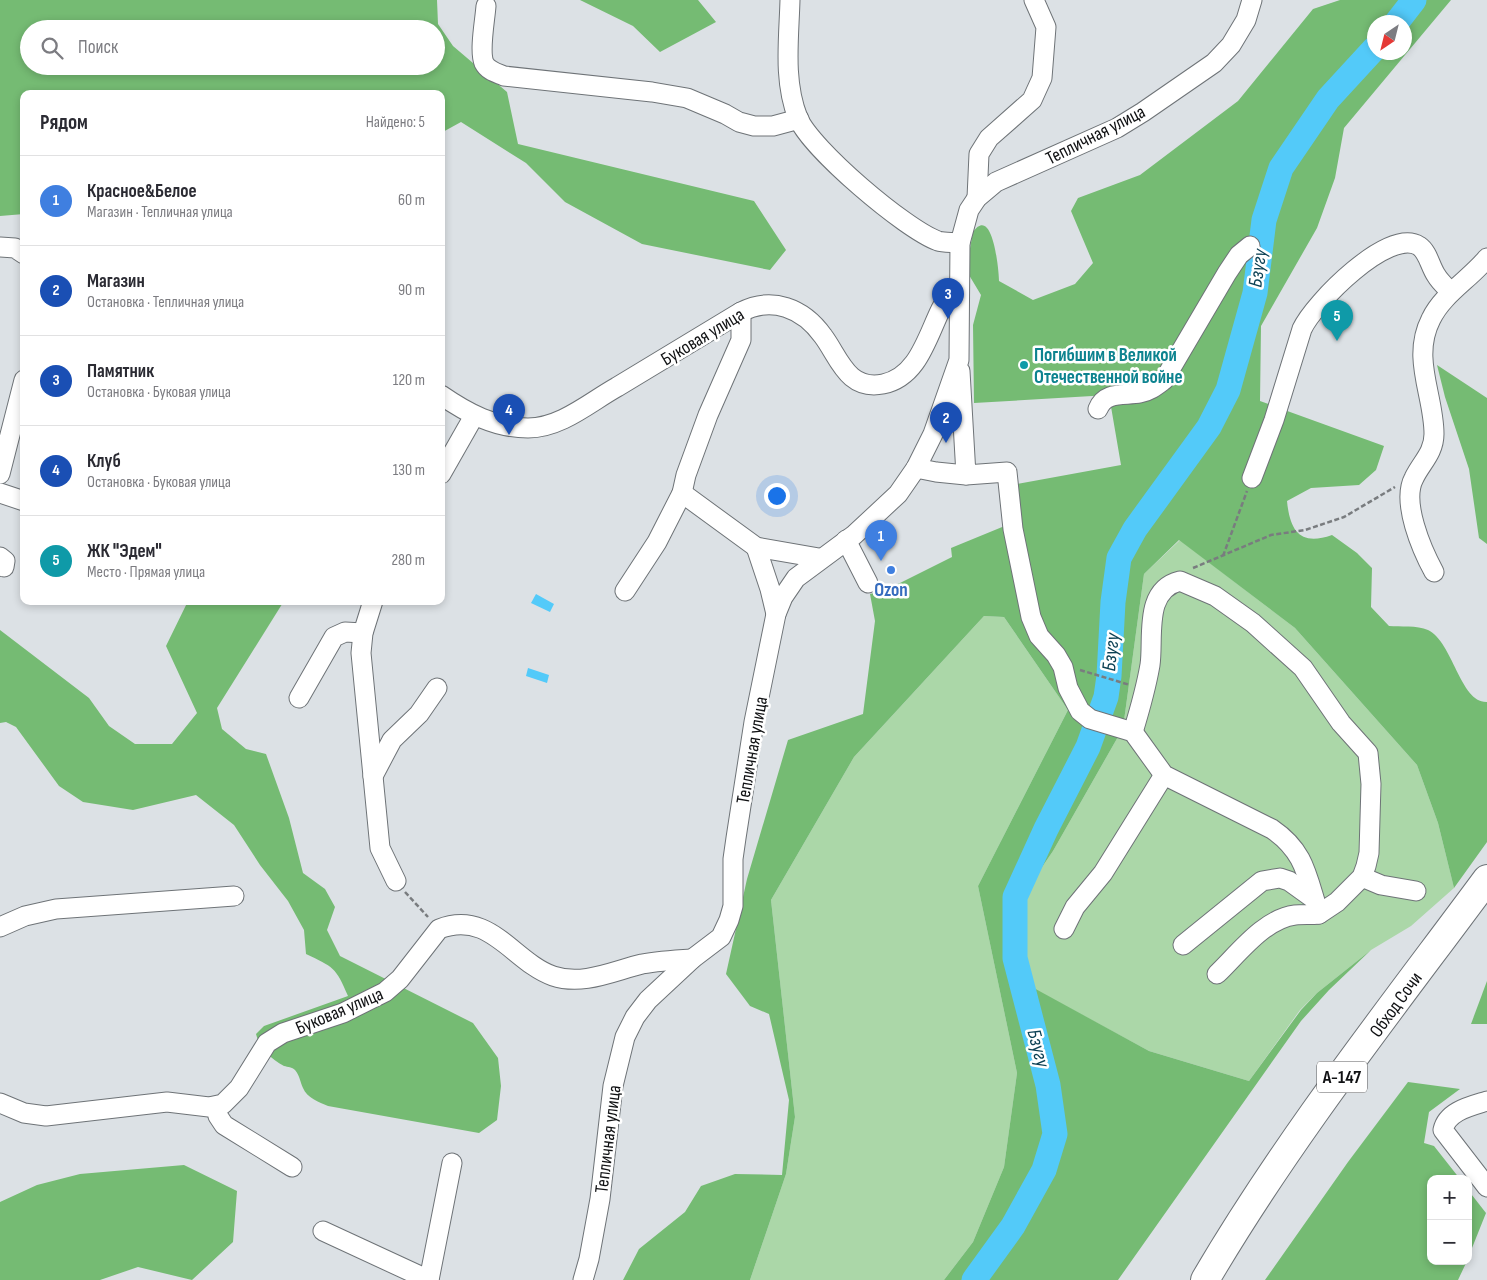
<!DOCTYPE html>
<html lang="ru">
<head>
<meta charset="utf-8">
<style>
  :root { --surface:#fff; --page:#f2f2f3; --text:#2b2b33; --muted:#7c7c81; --line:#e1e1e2; --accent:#1a73e8 }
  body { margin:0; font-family:"Sofia Sans Condensed",sans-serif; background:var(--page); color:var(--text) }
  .controls { position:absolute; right:15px; bottom:15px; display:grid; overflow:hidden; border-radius:10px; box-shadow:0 2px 8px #0003 }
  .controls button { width:45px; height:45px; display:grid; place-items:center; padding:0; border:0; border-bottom:1px solid var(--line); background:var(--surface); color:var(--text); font:25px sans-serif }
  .compass { position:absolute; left:1367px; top:15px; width:45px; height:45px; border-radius:50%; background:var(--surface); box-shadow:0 2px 8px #0003; rotate:215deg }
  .you { position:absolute; left:776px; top:495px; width:18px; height:18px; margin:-12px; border:4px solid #fff; border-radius:50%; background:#1a73e8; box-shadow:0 0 0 8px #1a73e833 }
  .badge { display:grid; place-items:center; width:32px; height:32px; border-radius:50%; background:var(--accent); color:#fff; font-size:16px; font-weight:700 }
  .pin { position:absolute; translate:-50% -41px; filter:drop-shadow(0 1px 2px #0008) }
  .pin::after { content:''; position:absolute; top:26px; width:18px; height:15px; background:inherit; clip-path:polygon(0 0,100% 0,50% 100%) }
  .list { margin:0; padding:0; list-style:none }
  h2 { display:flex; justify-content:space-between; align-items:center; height:65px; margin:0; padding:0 20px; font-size:21px }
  h2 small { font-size:16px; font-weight:400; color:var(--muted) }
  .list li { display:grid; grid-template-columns:32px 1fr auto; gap:15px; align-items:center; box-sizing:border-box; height:90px; padding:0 20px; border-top:1px solid var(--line) }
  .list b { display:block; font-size:19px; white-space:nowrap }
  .list p { margin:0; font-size:16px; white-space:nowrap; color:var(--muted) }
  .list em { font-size:16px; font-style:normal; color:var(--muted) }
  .icon { flex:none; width:28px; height:28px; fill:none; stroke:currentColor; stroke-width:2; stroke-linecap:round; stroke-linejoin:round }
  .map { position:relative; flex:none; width:1487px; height:1280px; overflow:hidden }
  .search { position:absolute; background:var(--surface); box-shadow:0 2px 8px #0003; left:20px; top:20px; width:425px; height:55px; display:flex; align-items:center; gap:12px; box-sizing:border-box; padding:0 18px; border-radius:28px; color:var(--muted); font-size:19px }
  .panel { position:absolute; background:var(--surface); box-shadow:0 2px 8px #0003; left:20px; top:90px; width:425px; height:515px; border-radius:10px }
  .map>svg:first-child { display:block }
  .green { fill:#abd7a8 }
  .forest { fill:#75bb73; fill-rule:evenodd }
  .water { fill:#53caf9 }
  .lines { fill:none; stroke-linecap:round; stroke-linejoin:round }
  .river { stroke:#53caf9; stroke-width:25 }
  .minor-casing { stroke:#6e7377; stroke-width:21 }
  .highway-casing { stroke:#6e7377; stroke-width:30 }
  .path { stroke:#797c7f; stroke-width:2.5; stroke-dasharray:5 2.5; stroke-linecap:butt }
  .minor { stroke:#fff; stroke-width:19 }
  .highway { stroke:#fff; stroke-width:28 }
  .culture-dot { fill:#0f9aa8; stroke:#fff; stroke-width:2 }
  .shop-dot { fill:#3f7fe0; stroke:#fff; stroke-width:2 }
  .labels { text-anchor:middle; stroke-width:5; stroke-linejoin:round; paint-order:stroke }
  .shield { fill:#fff; stroke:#58585a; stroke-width:1 }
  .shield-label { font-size:18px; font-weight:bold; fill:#101113 }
  .street-label { font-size:19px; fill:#101113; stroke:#fff }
  .culture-label { font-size:19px; font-weight:bold; fill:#0d838f; stroke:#fff; text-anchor:start }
  .shop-label { font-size:19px; font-weight:bold; fill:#366cbe; stroke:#fff }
  .water-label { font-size:20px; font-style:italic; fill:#0c4154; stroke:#fff }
</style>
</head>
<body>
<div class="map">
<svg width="1487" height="1280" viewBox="0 0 1487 1280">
  <rect width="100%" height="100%" fill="#dce1e5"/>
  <!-- green -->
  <g class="green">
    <polygon points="1180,540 1295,628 1417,765 1438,823 1454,888 1411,926 1371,950 1317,993 1300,1010 1249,1081 1149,1051 1021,982 1008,917 1053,851 1123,728 1144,574"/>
    <polygon points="984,616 1004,617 1068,710 978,886 1017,1073 1004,1167 973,1242 944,1280 750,1280 786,1174 795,1117 771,900 854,757"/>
  </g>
  <!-- forest -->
  <g class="forest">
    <path d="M0,0H437L438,24L453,46L507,92L518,144L754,201L786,250L770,270L642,244L565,202L526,163L461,122L441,133V94H24V214L0,216ZM29,29H436V66H29Z"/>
    <polygon points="580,0 698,0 716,22 660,52 633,26"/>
    <path d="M1340,0H1451L1344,128L1335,178L1317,228L1261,326L1260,401L1384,446L1376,470L1359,485L1311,488L1287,501C1290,532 1301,546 1332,535L1357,553L1372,568L1371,607L1389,626C1400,627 1417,625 1428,630C1453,642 1460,703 1487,702V842L1454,888L1438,823L1417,765L1295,628L1179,540L1144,574L1123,728L1053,851L1008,917L1021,981L1149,1051L1249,1081L1301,1010L1317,993L1371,950L1329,990L1301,1021L1118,1280H944L973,1242L1004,1167L1017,1073L978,886L1068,710L1004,617L984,616L854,757L771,900L795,1117L786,1174L750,1280H623L639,1249L685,1212L701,1186L735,1174L782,1175L789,1100L769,1014L750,1006L726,974L747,879L788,740L863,714L875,621L870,594L886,590L952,557L951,548L1019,520L1017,484L1121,465L1109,395L974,403L973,325L981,295L966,270L973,232C993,204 999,272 999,281L1033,300L1075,284L1093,263L1071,211L1078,198L1140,175L1238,101L1313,9ZM1374,22H1404V52H1374Z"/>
    <polygon points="1437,365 1487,398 1487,544 1479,538 1469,469 1445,397"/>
    <path d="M188,601H284L217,708L222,729L246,749L266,754L289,818L303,873L325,889L335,907L327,930L340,956L473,1023L498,1058L501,1086L497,1120L479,1133L328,1106C319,1102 307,1098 303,1088C300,1082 300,1076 295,1070C292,1067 288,1067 284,1066C271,1059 259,1048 256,1034L264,1026L348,996C336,967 333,967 306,954L304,930L288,901L260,865L234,825L196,795L133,810L83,802L59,786L16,727L6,722L0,723V630L89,698L109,726L135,744H172L197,713L166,646Z"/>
    <polygon points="1487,981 1487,1024 1471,1024"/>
    <polygon points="1408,1082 1460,1089 1429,1112 1424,1143 1434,1146 1460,1179 1431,1179 1431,1261 1467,1261 1458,1280 1265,1280 1348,1162"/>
    <polygon points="184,1165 237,1191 233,1242 192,1280 138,1267 100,1280 0,1280 0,1202 37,1185 80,1174"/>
    <polygon points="1468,1190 1486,1213 1468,1258"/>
  </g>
  <!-- water -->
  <g class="water">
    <polygon points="536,594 554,604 550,612 531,603"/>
    <polygon points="528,668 549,675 547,683 526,676"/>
  </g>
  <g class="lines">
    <!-- river -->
    <g class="river">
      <polyline points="1397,22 1414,0"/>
      <polyline points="974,1280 1013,1226 1044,1170 1055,1134 1048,1085 1015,958 1015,897 1046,829 1088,747 1106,697 1109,676 1113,602 1119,558 1135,529 1209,427 1228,390 1255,293 1264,220 1281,168 1328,99 1374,49"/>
    </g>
    <defs>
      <g id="minor">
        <path d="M790,0C789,38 783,81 798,118C811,149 905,229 938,241C944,243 953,242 960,243"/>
        <path d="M486,6C485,20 479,51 484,63C488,71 497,73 504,76L652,92L687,98L725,114L739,122L754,126H773L799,119"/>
        <polyline points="977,198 979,154 989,138 1032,100 1042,78 1046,27 1034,0"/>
        <polyline points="0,247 15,248 24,254"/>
        <path d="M960,371L966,475L1007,472L1013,529L1031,617L1039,636L1056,655L1063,667L1068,688L1080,711L1090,719L1133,732L1164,775L1272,829C1306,852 1307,878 1319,914C1311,915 1303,914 1295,915C1264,919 1239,953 1217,974"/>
        <path d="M441,395C467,413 495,428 528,428C561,428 590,402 617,387C659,362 700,337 741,312C772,296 803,308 823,336C839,357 847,391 883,384C918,377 927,337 941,309C945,300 953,293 959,285"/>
        <path d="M1098,409C1105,391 1124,396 1140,393C1150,391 1156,386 1164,380L1227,273L1239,255L1250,246"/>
        <polyline points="916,468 936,472 966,475"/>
        <polyline points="0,474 24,380"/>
        <polyline points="441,474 474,416"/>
        <path d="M1252,478L1274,420L1302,329C1314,303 1389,227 1419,246C1428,252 1430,266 1436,275C1440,282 1446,287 1451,292"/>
        <polyline points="0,493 24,501"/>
        <polyline points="682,493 756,547 819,558"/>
        <polyline points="846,540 868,583"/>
        <polyline points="756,547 770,589 776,614"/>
        <polyline points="0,557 5,561 4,567"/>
        <path d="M1434,572C1422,550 1401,502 1414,478C1421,463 1434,453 1434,434C1434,395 1411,358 1431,319C1443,294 1470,279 1487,258"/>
        <polyline points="625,591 657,542 682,493 686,475 708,415 741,340 741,312"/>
        <polyline points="373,601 363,633 361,653 380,848 396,881"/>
        <polyline points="299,698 334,637 345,632 363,633"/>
        <path d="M1133,732C1140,709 1146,688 1150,665C1154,638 1143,590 1180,581L1215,596L1253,623L1303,668L1341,723L1368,753L1371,784L1369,853L1366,866L1362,877L1337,902L1319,914"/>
        <polyline points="373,776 392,740 419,714 437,688"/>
        <polyline points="1362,877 1381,885 1416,891"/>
        <polyline points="0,927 25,916 56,909 234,896"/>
        <polyline points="1064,929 1075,907 1103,873 1164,775"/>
        <polyline points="1183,945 1262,881 1280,878 1289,881 1314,899"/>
        <path d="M1487,1101C1471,1106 1447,1111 1443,1130L1487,1187"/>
        <path d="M0,1103L24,1113L46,1116L167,1102L209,1107L223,1104L239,1088L267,1043L283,1033L343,1013L385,992L400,979L439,929C490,909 513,962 553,976C583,986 613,971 642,964C658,961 675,960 692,959"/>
        <polyline points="216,1107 218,1116 224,1125 292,1167"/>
        <polyline points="323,1231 429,1280"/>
        <polyline points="429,1280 452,1163"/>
        <polyline points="583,1280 589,1259 600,1199 613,1086 625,1037 635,1017 648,1000 692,959 721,937 729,920 733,906 733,859 736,838 754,722 776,614 783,597 796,578 854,535 898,494 916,468 933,434 959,360 960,243 969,210 977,198 996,182 1117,128 1143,112 1214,63 1231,45 1246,20 1252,0"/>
      </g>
      <path id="highway" d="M1205,1280C1287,1140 1390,1010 1487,879"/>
    </defs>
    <!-- minor casing -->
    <use href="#minor" class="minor-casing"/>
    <!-- highway casing -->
    <use href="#highway" class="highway-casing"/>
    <!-- path -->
    <g class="path">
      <polyline points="1223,556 1247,491"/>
      <polyline points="1193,568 1271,535 1305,530 1344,517 1395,487"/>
      <polyline points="1080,670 1130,685"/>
      <polyline points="405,892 428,917"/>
    </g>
    <!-- minor -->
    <use href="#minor" class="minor"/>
    <!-- highway -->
    <use href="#highway" class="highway"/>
  </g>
  <!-- markers -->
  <circle class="culture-dot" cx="1024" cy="365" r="5"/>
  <circle class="shop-dot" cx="891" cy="570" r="5"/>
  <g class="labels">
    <!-- shield labels -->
    <rect class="shield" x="1317" y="1061.5" width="50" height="31" rx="4"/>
    <g class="shield-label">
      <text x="1342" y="1083">А-147</text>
    </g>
    <!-- street labels -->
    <g class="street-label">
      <text transform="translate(1095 134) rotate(-27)" y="7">Тепличная улица</text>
      <text transform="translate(702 336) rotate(-31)" y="7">Буковая улица</text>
      <text transform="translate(751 750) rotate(-80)" y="7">Тепличная улица</text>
      <text transform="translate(1395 1004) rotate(-54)" y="7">Обход Сочи</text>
      <text transform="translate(339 1010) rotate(-23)" y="7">Буковая улица</text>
      <text transform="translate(607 1139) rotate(-83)" y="7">Тепличная улица</text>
    </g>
    <!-- culture labels -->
    <g class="culture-label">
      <text x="1034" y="361">Погибшим в Великой<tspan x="1034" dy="22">Отечественной войне</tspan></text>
    </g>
    <!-- shop labels -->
    <g class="shop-label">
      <text x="891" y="596">Ozon</text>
    </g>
    <!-- water labels -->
    <g class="water-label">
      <text transform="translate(1257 268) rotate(-82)" y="7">Бзугу</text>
      <text transform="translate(1110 652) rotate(-84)" y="7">Бзугу</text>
      <text transform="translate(1039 1048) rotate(75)" y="7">Бзугу</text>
    </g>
  </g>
</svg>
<div class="controls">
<button>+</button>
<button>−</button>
</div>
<svg class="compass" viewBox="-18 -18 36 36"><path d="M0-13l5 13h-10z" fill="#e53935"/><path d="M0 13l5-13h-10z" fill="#7c7c81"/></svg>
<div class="you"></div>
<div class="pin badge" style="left:881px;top:561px;background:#3f7fe0">1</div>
<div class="pin badge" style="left:946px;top:443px;background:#1a4fb4">2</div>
<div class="pin badge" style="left:948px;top:319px;background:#1a4fb4">3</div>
<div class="pin badge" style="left:509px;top:435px;background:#1a4fb4">4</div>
<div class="pin badge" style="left:1337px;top:341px;background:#0f9aa8">5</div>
<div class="search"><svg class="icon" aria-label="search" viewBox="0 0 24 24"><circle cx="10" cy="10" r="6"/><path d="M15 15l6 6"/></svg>Поиск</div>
<section class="panel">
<h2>Рядом<small>Найдено: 5</small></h2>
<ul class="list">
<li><span class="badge" style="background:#3f7fe0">1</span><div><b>Красное&amp;Белое</b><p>Магазин · Тепличная улица</p></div><em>60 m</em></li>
<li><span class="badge" style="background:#1a4fb4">2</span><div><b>Магазин</b><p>Остановка · Тепличная улица</p></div><em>90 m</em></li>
<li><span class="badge" style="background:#1a4fb4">3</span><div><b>Памятник</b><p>Остановка · Буковая улица</p></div><em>120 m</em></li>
<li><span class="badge" style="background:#1a4fb4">4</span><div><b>Клуб</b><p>Остановка · Буковая улица</p></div><em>130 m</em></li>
<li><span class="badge" style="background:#0f9aa8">5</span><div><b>ЖК &quot;Эдем&quot;</b><p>Место · Прямая улица</p></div><em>280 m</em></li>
</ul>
</section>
</div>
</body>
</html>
